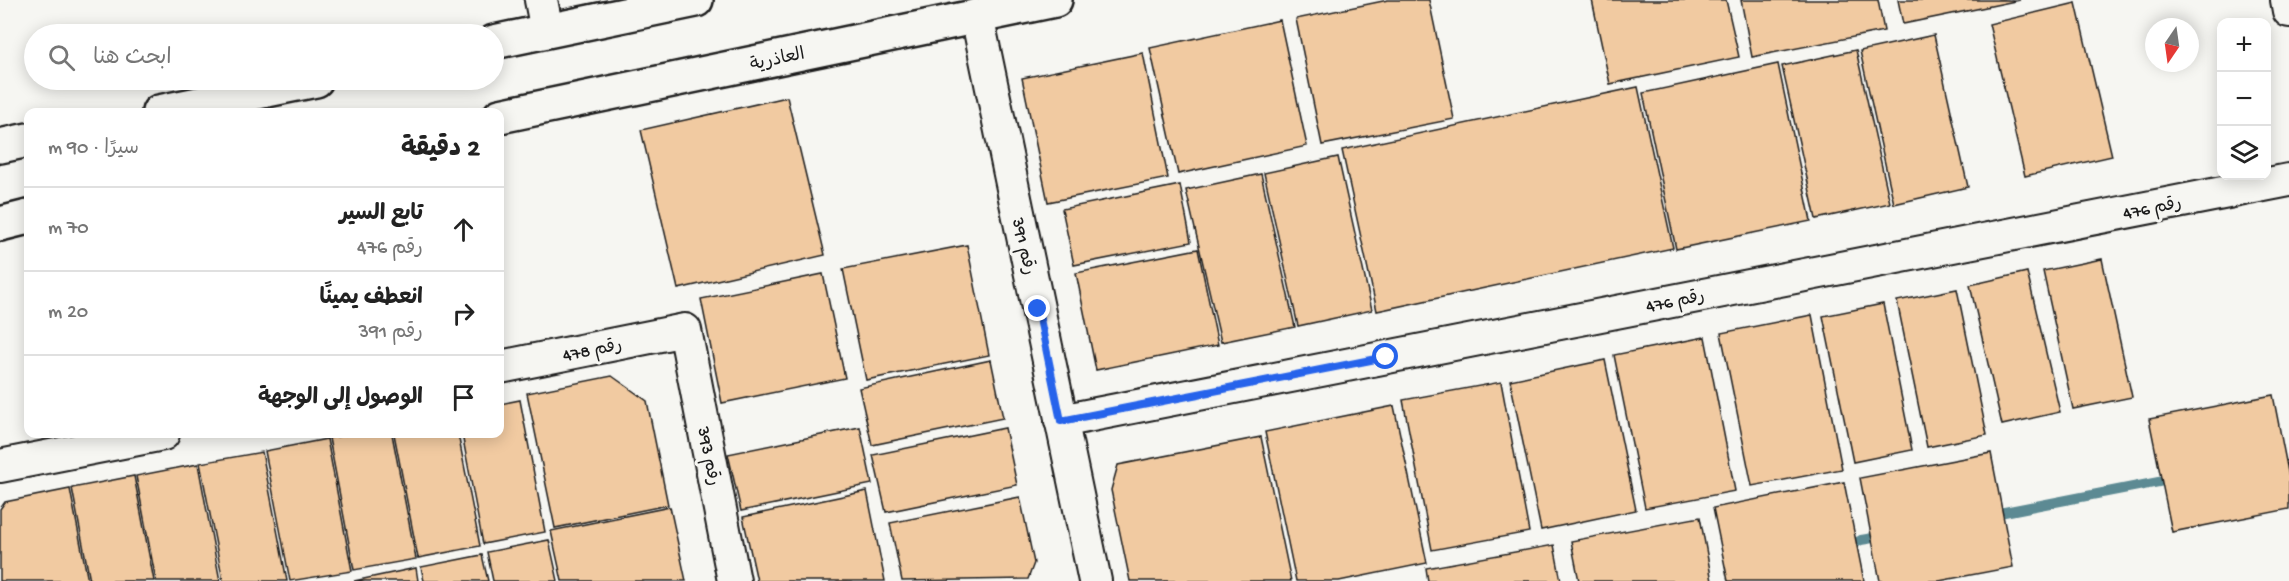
<!DOCTYPE html>
<html lang="ar">
<head>
<meta charset="utf-8">
<style>
  :root { --surface:#fff; --page:#f6f6f6; --text:#222; --muted:#767676; --line:#e0e0e0 }
  body { margin:0; font-family:"Gochi Hand","Playpen Sans Arabic",sans-serif; background:var(--page); color:var(--text); direction:rtl }
  .controls { position:absolute; right:18px; top:18px; display:grid; overflow:hidden; border-radius:12px; box-shadow:0 3px 15px #0003 }
  .controls button { width:54px; height:54px; display:grid; place-items:center; padding:0; border:0; border-bottom:2px solid var(--line); background:var(--surface); color:var(--text); font:30px sans-serif }
  .compass { position:absolute; left:2145px; top:18px; width:54px; height:54px; border-radius:50%; background:var(--surface); box-shadow:0 3px 15px #0003; rotate:193deg }
  .stop { position:absolute; width:18px; height:18px; margin:-14px; border:4px solid #2563eb; border-radius:50%; background:#fff }
  .stop.end { background:#2563eb; border-color:#fff; box-shadow:0 2px 6px #0008 }
  .list { margin:0; padding:0; list-style:none }
  h2 { display:flex; justify-content:space-between; align-items:center; height:78px; margin:0; padding:0 24px; font-size:26px }
  h2 small { font-size:20px; font-weight:400; color:var(--muted) }
  .list li { display:grid; grid-template-columns:39px 1fr auto; gap:18px; align-items:center; box-sizing:border-box; height:84px; padding:0 24px; border-top:2px solid var(--line) }
  .list b { display:block; font-size:22px; white-space:nowrap }
  .list p { margin:0; font-size:20px; white-space:nowrap; color:var(--muted) }
  .list em { font-size:20px; font-style:normal; color:var(--muted) }
  .icon { flex:none; width:33px; height:33px; fill:none; stroke:currentColor; stroke-width:2; stroke-linecap:round; stroke-linejoin:round }
  .map { position:relative; flex:none; width:2289px; height:581px; overflow:hidden; direction:ltr }
  .search { position:absolute; background:var(--surface); box-shadow:0 3px 15px #0003; left:24px; top:24px; width:480px; height:66px; display:flex; align-items:center; gap:15px; box-sizing:border-box; padding:0 21px; border-radius:33px; color:var(--muted); font-size:22px }
  .panel { position:absolute; background:var(--surface); box-shadow:0 3px 15px #0003; left:24px; top:108px; width:480px; height:330px; border-radius:12px; direction:rtl }
  .map>svg:first-child { display:block }
  .lines { fill:none; stroke-linecap:round; stroke-linejoin:round }
  .stream { stroke:#5b8a93; stroke-width:10 }
  .building { fill:#f1caa1; stroke:#1c1c1c; stroke-width:1.5 }
  .minor-casing { stroke:#1c1c1c; stroke-width:36 }
  .tertiary-casing { stroke:#1c1c1c; stroke-width:38 }
  .minor { stroke:#f6f6f2; stroke-width:32 }
  .tertiary { stroke:#f6f6f2; stroke-width:33 }
  .route { stroke:#2563eb; stroke-width:8 }
  .labels { text-anchor:middle; stroke-width:6; stroke-linejoin:round; paint-order:stroke }
  .street-label { font-size:18px; fill:#1c1c1c; stroke:#f6f6f2 }
</style>
</head>
<body>
<div class="map">
<svg width="2289" height="581" viewBox="0 0 2289 581">
  <rect width="100%" height="100%" fill="#f6f6f2"/>
  <filter id="ink" filterUnits="userSpaceOnUse"><feTurbulence type="fractalNoise" baseFrequency=".0167" numOctaves="2"/><feDisplacementMap in="SourceGraphic" scale="12" xChannelSelector="R" yChannelSelector="G"/><feConvolveMatrix kernelMatrix="1 2 1 2 8 2 1 2 1" color-interpolation-filters="sRGB"/></filter>
  <g filter="url(#ink)">
    <g class="lines">
      <!-- stream -->
      <g class="stream">
        <polyline points="1989,515 2174,479"/>
        <polyline points="1844,550 1861,540 1885,536"/>
      </g>
    </g>
    <!-- building -->
    <g class="building">
      <polygon points="1388,0 1429,0 1454,119 1322,145 1296,19"/>
      <polygon points="1592,0 1726,0 1739,57 1610,84"/>
      <polygon points="1741,0 1878,0 1884,31 1752,57"/>
      <polygon points="1898,0 2020,0 1903,24"/>
      <polygon points="2076,3 2112,156 2025,176 1989,24"/>
      <polygon points="1280,20 1307,146 1178,174 1150,48"/>
      <polygon points="1934,35 1968,187 1894,204 1860,51"/>
      <polygon points="1856,50 1890,203 1816,219 1782,66"/>
      <polygon points="1143,53 1168,178 1048,202 1022,78"/>
      <polygon points="1778,64 1811,221 1676,249 1643,93"/>
      <polygon points="1638,87 1673,248 1377,311 1342,150"/>
      <polygon points="787,97 825,255 678,289 641,130"/>
      <polygon points="1338,157 1372,310 1298,326 1264,173"/>
      <polygon points="1261,174 1295,327 1221,342 1186,190"/>
      <polygon points="1180,185 1191,242 1074,265 1062,209"/>
      <polygon points="967,245 989,355 866,380 843,269"/>
      <polygon points="1198,249 1218,345 1096,370 1076,273"/>
      <polygon points="2102,259 2132,397 2073,409 2043,271"/>
      <polygon points="2027,272 2060,412 2002,425 1970,285"/>
      <polygon points="823,274 845,378 722,403 701,299"/>
      <polygon points="1957,289 1987,435 1927,447 1897,301"/>
      <polygon points="1883,304 1912,450 1853,462 1823,316"/>
      <polygon points="1812,315 1842,469 1752,486 1721,333"/>
      <polygon points="1705,337 1735,491 1645,508 1614,355"/>
      <polygon points="991,360 1003,418 872,445 859,388"/>
      <polygon points="1605,360 1636,510 1541,530 1510,380"/>
      <polygon points="612,376 647,401 668,505 555,528 527,393"/>
      <polygon points="1501,382 1529,532 1432,550 1403,400"/>
      <polygon points="2273,395 2289,477 2289,509 2172,532 2149,419"/>
      <polygon points="520,400 545,532 483,544 462,434 500,434 500,404"/>
      <polygon points="1394,406 1427,563 1339,581 1296,581 1265,432"/>
      <polygon points="860,427 872,484 741,511 728,454"/>
      <polygon points="1005,428 1017,485 886,512 873,455"/>
      <polygon points="354,434 392,434 416,559 354,570 329,438"/>
      <polygon points="394,434 458,434 480,546 418,558"/>
      <polygon points="1261,437 1291,581 1130,581 1111,490 1118,465"/>
      <polygon points="327,439 352,571 290,581 265,451"/>
      <polygon points="262,452 287,581 223,581 200,463"/>
      <polygon points="1991,453 2013,567 1939,581 1880,581 1860,478"/>
      <polygon points="198,464 220,581 156,581 136,476"/>
      <polygon points="134,476 154,581 90,581 72,488"/>
      <polygon points="1844,482 1864,581 1728,581 1713,508"/>
      <polygon points="70,489 88,581 0,581 0,509 5,502"/>
      <polygon points="867,491 885,581 757,581 743,517"/>
      <polygon points="1020,497 1034,563 1028,579 902,581 890,523"/>
      <polygon points="670,507 686,581 562,581 551,531"/>
      <polygon points="1700,517 1712,581 1579,581 1571,541"/>
      <polygon points="549,540 558,581 493,581 487,552"/>
      <polygon points="1554,545 1561,581 1428,581 1426,568"/>
      <polygon points="482,555 488,581 424,581 421,567"/>
      <polygon points="416,568 418,581 354,581"/>
    </g>
    <g class="lines">
      <defs>
        <g id="minor">
          <polyline points="541,0 547,31"/>
          <polyline points="2287,0 2289,11"/>
          <polyline points="977,16 1095,581"/>
          <polyline points="500,367 685,330 734,581"/>
          <polyline points="1061,421 2289,180"/>
          <polyline points="0,466 163,434"/>
        </g>
        <g id="tertiary">
          <polyline points="494,42 696,0"/>
          <polyline points="159,112 316,80"/>
          <polyline points="500,116 1055,0"/>
          <polyline points="0,146 28,140"/>
          <polyline points="0,224 28,217"/>
        </g>
      </defs>
      <!-- minor casing -->
      <use href="#minor" class="minor-casing"/>
      <!-- tertiary casing -->
      <use href="#tertiary" class="tertiary-casing"/>
      <!-- minor -->
      <use href="#minor" class="minor"/>
      <!-- tertiary -->
      <use href="#tertiary" class="tertiary"/>
    </g>
  </g>
  <g class="lines" filter="url(#ink)">
    <!-- route -->
    <polyline class="route" points="1038,309 1061,421 1386,357"/>
  </g>
  <g class="labels">
    <!-- street labels -->
    <g class="street-label">
      <text transform="translate(777 58) rotate(-12)" y="6">العاذرية</text>
      <text transform="translate(2152 207) rotate(-11)" y="6">رقم 476</text>
      <text transform="translate(1025 246) rotate(78)" y="6">رقم 391</text>
      <text transform="translate(1675 300) rotate(-11)" y="6">رقم 476</text>
      <text transform="translate(592 349) rotate(-11)" y="6">رقم 478</text>
      <text transform="translate(710 456) rotate(79)" y="6">رقم 393</text>
    </g>
  </g>
</svg>
<div class="controls">
<button>+</button>
<button>−</button>
<button><svg class="icon" aria-label="layers" viewBox="0 0 24 24"><path d="M12 4l9 5-9 5-9-5zM3 14l9 5 9-5"/></svg></button>
</div>
<svg class="compass" viewBox="-18 -18 36 36"><path d="M0-13l5 13h-10z" fill="#e53935"/><path d="M0 13l5-13h-10z" fill="#767676"/></svg>
<div class="stop" style="left:1386px;top:357px"></div>
<div class="stop end" style="left:1038px;top:309px"></div>
<div class="search"><svg class="icon" aria-label="search" viewBox="0 0 24 24"><circle cx="10" cy="10" r="6"/><path d="M15 15l6 6"/></svg>ابحث هنا</div>
<section class="panel">
<h2>2 دقيقة<small>سيرًا · 90 m</small></h2>
<ul class="list">
<li><svg class="icon" aria-label="ahead" viewBox="0 0 24 24"><path d="M12 20V5M6 11l6-6 6 6"/></svg><div><b>تابع السير</b><p>رقم 476</p></div><em>70 m</em></li>
<li><svg class="icon" aria-label="right" viewBox="0 0 24 24"><path d="M7 20v-9h11M14 6l5 5-5 5"/></svg><div><b>انعطف يمينًا</b><p>رقم 391</p></div><em>20 m</em></li>
<li><svg class="icon" aria-label="arrive" viewBox="0 0 24 24"><path d="M6 21V4h12l-3 4 3 4H6"/></svg><div><b>الوصول إلى الوجهة</b></div></li>
</ul>
</section>
</div>
</body>
</html>
